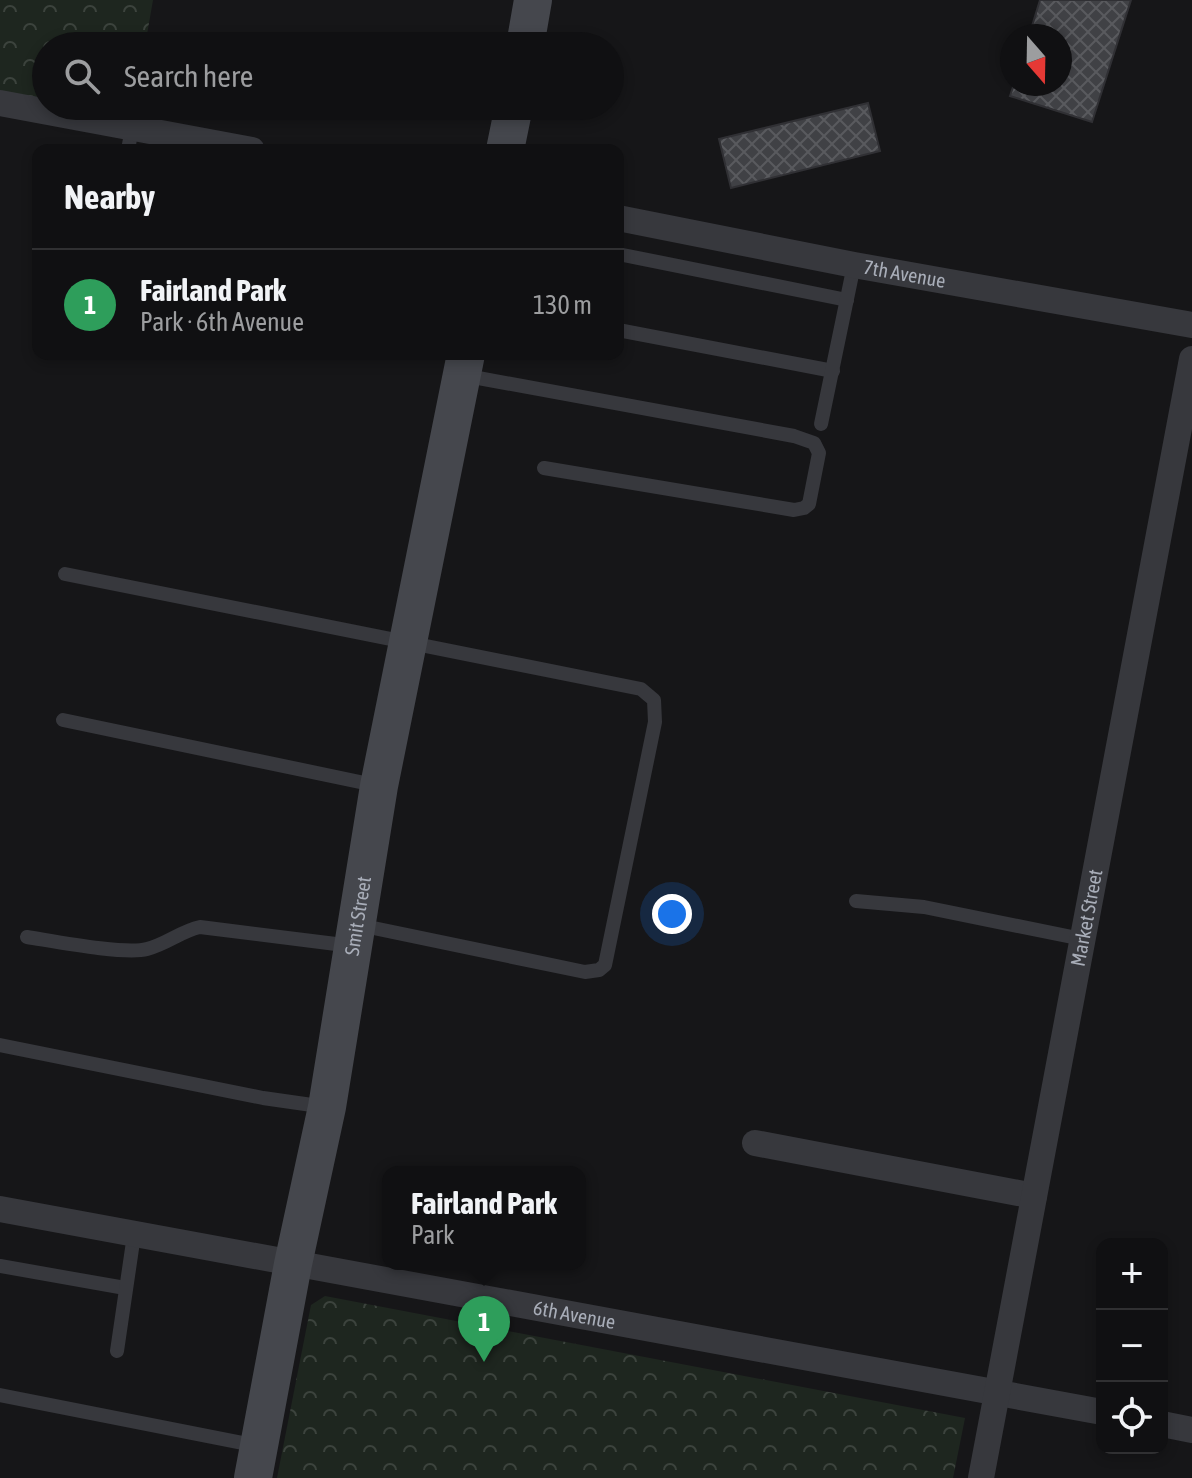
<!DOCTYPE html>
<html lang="en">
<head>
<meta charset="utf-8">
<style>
  :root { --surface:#101012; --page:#1e1e20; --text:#f1f3f6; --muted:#9c9d9f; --line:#303032; --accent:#f2b134 }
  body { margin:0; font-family:"Asap Condensed",sans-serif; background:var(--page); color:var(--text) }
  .controls { position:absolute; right:24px; bottom:24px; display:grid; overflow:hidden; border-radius:16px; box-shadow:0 4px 12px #0003 }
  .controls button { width:72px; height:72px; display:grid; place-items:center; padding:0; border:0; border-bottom:2px solid var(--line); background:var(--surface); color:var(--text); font:40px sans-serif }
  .compass { position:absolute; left:1000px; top:24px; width:72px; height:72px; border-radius:50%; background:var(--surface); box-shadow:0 4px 12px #0003; rotate:160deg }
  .you { position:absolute; left:672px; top:914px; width:28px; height:28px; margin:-20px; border:6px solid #fff; border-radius:50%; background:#1a73e8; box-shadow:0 0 0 12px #1a73e833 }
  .badge { display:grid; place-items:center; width:52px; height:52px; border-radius:50%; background:var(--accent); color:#fff; font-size:26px; font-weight:700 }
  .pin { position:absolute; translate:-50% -66px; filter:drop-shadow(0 2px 4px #0008) }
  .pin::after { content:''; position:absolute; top:42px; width:28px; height:24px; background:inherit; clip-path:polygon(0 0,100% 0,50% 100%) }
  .popup { position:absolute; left:382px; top:1166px; width:204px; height:104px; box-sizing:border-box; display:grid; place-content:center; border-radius:16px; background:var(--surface); filter:drop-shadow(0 2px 6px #0005); font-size:26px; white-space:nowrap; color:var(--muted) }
  .popup b { font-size:30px; color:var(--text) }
  .popup::after { content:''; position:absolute; left:50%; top:100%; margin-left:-16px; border:16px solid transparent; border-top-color:var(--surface) }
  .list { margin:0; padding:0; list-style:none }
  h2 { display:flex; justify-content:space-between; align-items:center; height:104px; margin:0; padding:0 32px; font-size:34px }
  h2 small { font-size:26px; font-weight:400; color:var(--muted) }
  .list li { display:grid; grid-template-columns:52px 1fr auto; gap:24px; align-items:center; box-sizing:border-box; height:112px; padding:0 32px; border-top:2px solid var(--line) }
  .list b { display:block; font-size:30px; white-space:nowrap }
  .list p { margin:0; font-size:26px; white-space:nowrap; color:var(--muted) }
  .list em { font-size:26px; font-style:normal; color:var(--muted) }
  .icon { flex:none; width:44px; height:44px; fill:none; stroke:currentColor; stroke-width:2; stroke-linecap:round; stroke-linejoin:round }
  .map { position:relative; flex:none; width:1192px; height:1478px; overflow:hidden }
  .search { position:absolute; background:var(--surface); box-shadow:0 4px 12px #0003; left:32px; top:32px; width:592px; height:88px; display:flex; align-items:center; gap:20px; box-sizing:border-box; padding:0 28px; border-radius:44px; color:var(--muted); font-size:30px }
  .panel { position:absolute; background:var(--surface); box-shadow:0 4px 12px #0003; left:32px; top:144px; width:592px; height:216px; border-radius:16px }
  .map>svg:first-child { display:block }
  .park { fill:url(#park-crowns) }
  .building { fill:url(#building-cross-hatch); stroke:#303034; stroke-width:2 }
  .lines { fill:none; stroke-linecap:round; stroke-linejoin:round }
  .lane { stroke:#37383d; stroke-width:14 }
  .street { stroke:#37383d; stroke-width:26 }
  .secondary { stroke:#45474d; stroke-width:38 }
  .labels { text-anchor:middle; stroke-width:7; stroke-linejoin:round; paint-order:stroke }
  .street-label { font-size:20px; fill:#a8adb8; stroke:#111113 }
</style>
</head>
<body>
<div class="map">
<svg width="1192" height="1478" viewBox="0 0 1192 1478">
  <defs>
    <pattern id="park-crowns" width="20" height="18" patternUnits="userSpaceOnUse" patternTransform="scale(2)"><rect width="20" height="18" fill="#1e261f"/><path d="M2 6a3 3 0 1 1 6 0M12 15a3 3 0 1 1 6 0" fill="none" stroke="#3c433d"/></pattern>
    <pattern id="building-cross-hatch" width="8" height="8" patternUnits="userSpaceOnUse" patternTransform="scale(2)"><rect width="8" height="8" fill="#404145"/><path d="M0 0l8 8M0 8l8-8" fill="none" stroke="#595a5e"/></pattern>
  </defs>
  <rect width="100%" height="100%" fill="#161618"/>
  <!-- park -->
  <g class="park">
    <polygon points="0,0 153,0 145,46 46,46 46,106 135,106 131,132 0,107"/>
    <polygon points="325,1296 965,1418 953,1478 277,1478 311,1305"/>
  </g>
  <!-- building -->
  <g class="building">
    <polygon points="1040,0 1131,0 1092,122 1010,96 1014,84 1060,84 1060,36 1029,36"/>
    <polygon points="868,103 880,151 731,188 719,139"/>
  </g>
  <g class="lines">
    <!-- lane -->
    <g class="lane">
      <polyline points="128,150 132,128"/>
      <polyline points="618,254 847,300"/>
      <polyline points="618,330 833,371"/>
      <polyline points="462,375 794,436 814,443 819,453 809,504 804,508 794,510 544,468"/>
      <polyline points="821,424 854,265"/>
      <polyline points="65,574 641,689 654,700 655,722 605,965 599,970 585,972 359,925"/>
      <polyline points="63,720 379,786"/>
      <polyline points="856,901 924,907 1082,939"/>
      <path d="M27,937C53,941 125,955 147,949C167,944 181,931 200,927L352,946"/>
      <polyline points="0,1045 263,1098 326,1107"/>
      <polyline points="0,1266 125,1288"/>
      <polyline points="117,1351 134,1235"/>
      <polyline points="0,1395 258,1446"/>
    </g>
    <!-- street -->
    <g class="street">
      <polyline points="0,103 252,150"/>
      <path id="s1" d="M618,218L854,265L1192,325"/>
      <polyline points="755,1143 1034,1196"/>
      <path id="s2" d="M0,1209L1102,1412"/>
      <polyline points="1162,1424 1192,1430"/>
      <path id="s3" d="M981,1478L1192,359"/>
    </g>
    <!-- secondary -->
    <g class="secondary">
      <polyline points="525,46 533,0"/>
      <polyline points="505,150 514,106"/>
      <path id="s4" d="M253,1478L293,1264L327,1107L379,786L466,354"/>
    </g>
  </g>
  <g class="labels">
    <!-- street labels -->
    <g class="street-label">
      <text dy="7" stroke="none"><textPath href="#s1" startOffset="292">7th Avenue</textPath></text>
      <text dy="7" stroke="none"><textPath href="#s4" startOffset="572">Smit Street</textPath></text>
      <text dy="7" stroke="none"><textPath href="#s3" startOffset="570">Market Street</textPath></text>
      <text dy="7" stroke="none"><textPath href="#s2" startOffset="584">6th Avenue</textPath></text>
    </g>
  </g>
</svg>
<div class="controls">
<button>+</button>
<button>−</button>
<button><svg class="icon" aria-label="locate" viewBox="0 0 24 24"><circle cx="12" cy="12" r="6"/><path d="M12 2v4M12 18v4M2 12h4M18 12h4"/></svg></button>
</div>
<svg class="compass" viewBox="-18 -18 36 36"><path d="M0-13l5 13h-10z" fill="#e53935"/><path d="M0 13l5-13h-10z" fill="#9c9d9f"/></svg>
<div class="you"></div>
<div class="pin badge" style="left:484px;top:1362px;background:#2e9e5b">1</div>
<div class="popup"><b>Fairland Park</b>Park</div>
<div class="search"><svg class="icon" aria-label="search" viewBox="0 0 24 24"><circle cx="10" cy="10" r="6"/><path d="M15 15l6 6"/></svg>Search here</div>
<section class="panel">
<h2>Nearby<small></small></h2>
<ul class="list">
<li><span class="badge" style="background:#2e9e5b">1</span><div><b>Fairland Park</b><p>Park · 6th Avenue</p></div><em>130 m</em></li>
</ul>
</section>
</div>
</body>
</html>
